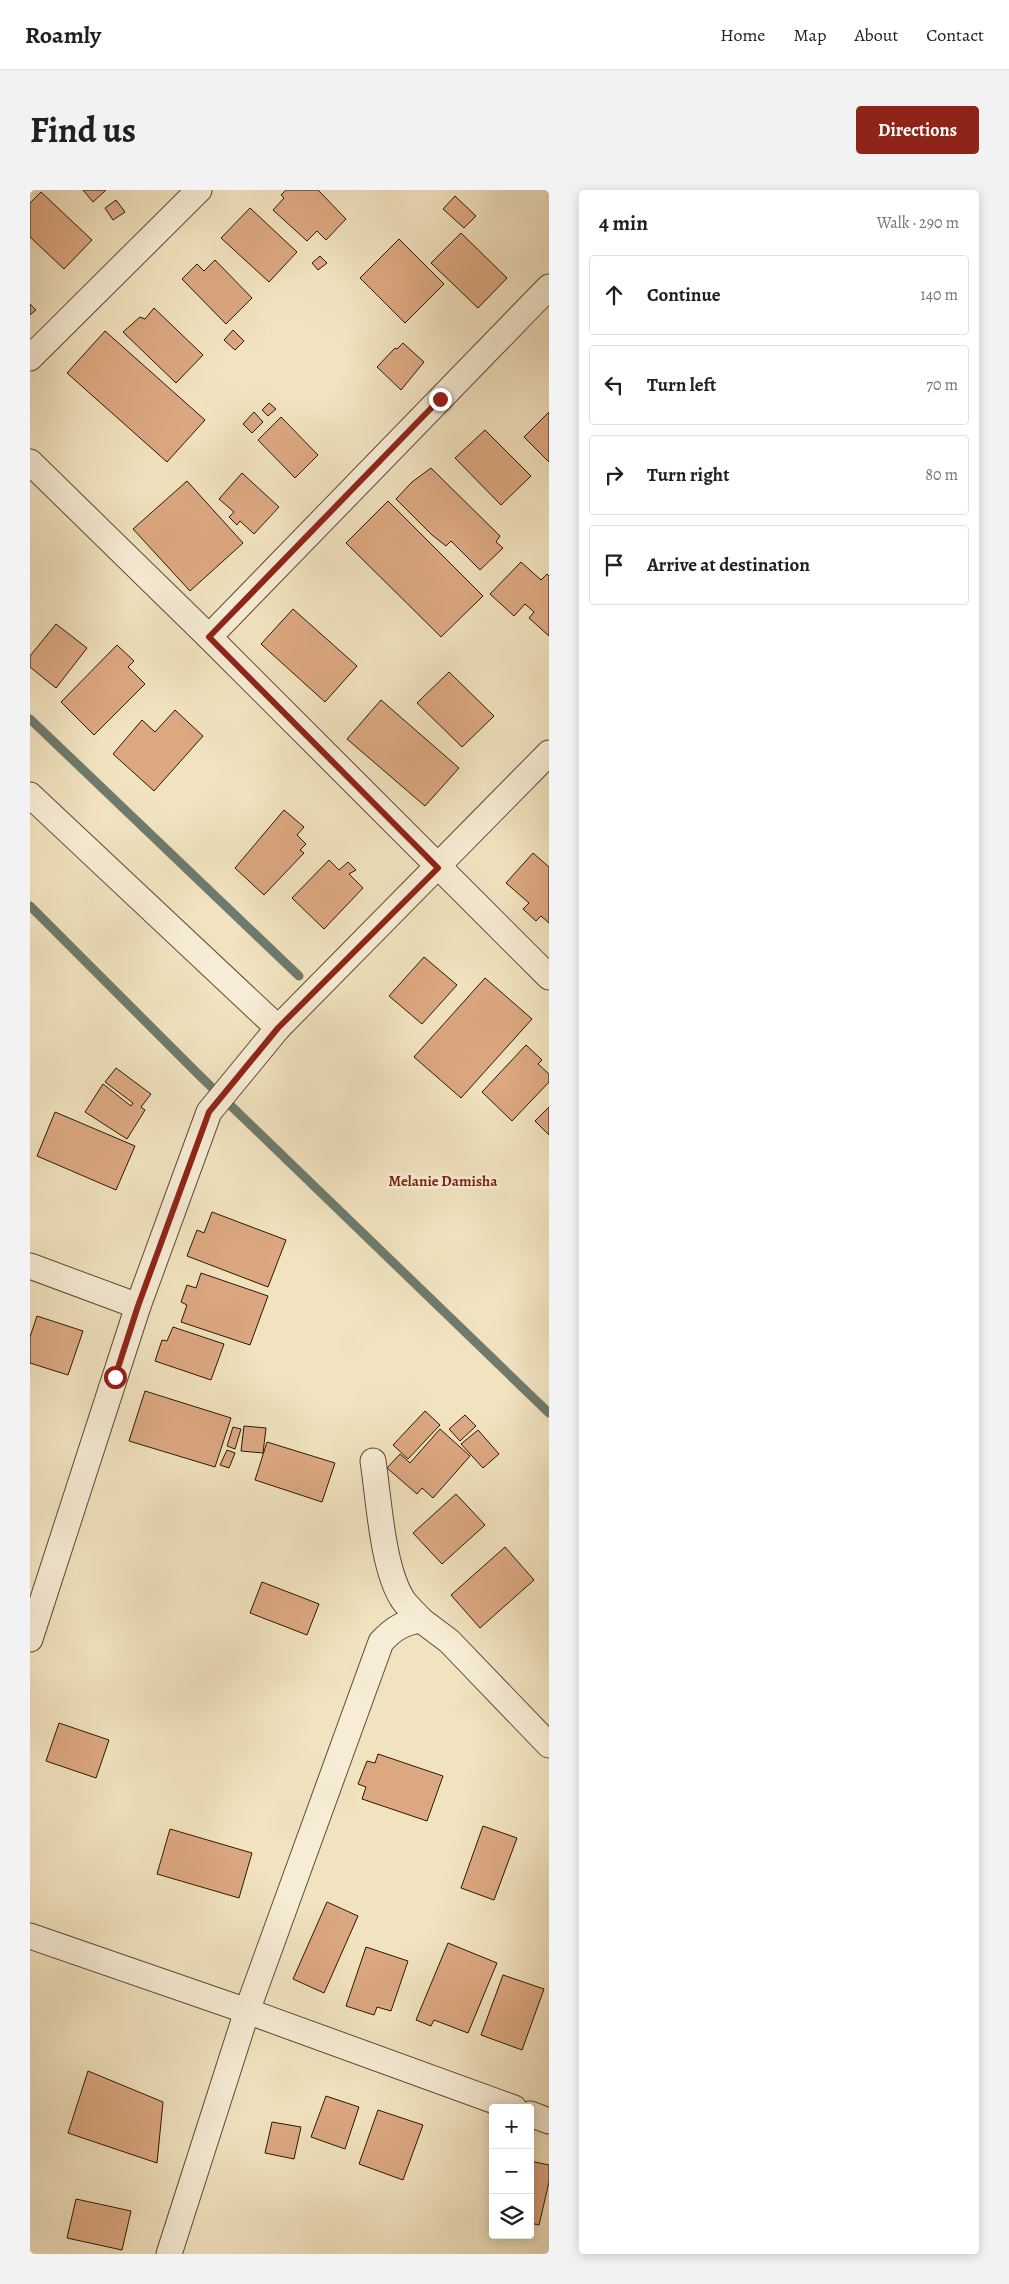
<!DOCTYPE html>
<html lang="en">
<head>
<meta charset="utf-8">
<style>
  :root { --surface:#fff; --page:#f2f2f2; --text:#202124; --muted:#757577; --line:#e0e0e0; --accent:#8f2418 }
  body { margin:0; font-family:Alegreya,serif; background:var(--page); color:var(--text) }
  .controls { position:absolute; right:15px; bottom:15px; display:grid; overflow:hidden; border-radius:5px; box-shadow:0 2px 12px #0003 }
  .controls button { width:45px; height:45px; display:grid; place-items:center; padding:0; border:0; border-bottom:1px solid var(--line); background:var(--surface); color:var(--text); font:25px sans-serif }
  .stop { position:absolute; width:15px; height:15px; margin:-11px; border:4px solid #8f2418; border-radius:50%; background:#fff }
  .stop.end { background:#8f2418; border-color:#fff; box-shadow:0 1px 5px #0008 }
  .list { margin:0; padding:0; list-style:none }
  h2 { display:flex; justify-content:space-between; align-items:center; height:65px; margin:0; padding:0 20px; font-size:21px }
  h2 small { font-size:16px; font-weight:400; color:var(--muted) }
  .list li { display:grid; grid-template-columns:32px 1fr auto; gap:15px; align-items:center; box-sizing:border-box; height:80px; margin:0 10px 10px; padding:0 10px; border:1px solid var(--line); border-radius:5px }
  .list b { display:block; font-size:19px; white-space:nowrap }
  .list em { font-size:16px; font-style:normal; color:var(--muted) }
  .icon { flex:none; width:28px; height:28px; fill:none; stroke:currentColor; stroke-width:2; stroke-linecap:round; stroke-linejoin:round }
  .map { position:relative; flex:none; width:519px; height:2064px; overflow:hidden; border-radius:5px }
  header { display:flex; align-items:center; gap:30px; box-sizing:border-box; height:70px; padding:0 25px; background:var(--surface); border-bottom:1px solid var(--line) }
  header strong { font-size:24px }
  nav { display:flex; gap:28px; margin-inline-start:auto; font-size:18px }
  .intro { display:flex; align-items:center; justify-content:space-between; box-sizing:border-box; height:120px; padding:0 30px }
  h1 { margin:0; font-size:35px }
  .button { padding:12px 22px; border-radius:5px; background:var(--accent); color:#fff; font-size:18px; font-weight:700 }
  main { display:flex; gap:30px; padding:0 30px }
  aside { flex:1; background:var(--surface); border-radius:5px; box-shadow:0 2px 12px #0003 }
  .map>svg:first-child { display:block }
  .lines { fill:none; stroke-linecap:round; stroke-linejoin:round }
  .stream { stroke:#6e7b6d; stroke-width:9 }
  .building { fill:#dca882; stroke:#2a1800 }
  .minor-casing { stroke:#5c4b30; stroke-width:27 }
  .minor { stroke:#f7edd6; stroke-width:25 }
  .route { stroke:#8f2418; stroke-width:6 }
  .labels { text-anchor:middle; stroke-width:5; stroke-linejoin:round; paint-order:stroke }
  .neighbourhood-label { font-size:15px; font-weight:bold; fill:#7a1f14; stroke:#f7edd6 }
</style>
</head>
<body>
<header>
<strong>Roamly</strong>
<nav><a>Home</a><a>Map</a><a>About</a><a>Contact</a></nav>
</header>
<div class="intro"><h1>Find us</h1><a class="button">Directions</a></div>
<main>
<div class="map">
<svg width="519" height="2064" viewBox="0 0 519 2064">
  <rect width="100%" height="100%" fill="#f2e3c0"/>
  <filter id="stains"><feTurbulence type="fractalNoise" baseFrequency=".004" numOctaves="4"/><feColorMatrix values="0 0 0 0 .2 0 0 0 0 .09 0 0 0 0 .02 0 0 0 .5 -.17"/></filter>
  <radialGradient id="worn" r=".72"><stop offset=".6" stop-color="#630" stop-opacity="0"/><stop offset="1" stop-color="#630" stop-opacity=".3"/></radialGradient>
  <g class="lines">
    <!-- stream -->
    <g class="stream">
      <polyline points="0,529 269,786"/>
      <polyline points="0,716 169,885 519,1223"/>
    </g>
  </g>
  <!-- building -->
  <g class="building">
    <polygon points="53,0 76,0 63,12"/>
    <polygon points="256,0 288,0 316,29 296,50 287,41 277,51 243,20 254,8 251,5"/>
    <polygon points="11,2 62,50 34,79 0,47 0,13"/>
    <polygon points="425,6 446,26 434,38 413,19"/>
    <polygon points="86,10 95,22 83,30 75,18"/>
    <polygon points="220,18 267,62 239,92 191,48"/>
    <polygon points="431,43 477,88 448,118 401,73"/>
    <polygon points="369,49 414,94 375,133 330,88"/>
    <polygon points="290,66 297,73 288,80 282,73"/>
    <polygon points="185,70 222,108 196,134 152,89 167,74 174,81"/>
    <polygon points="0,114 6,120 0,125"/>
    <polygon points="124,118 173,165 146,193 93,142 110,127 115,129"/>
    <polygon points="203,140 214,151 205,160 194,150"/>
    <polygon points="75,141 175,230 137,272 37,183"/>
    <polygon points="373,153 394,172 371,200 347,177 365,158 367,159"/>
    <polygon points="239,213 246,219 238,226 232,220"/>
    <polygon points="224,222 233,232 222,243 213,234"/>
    <polygon points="519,222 519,272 494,247"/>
    <polygon points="251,227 288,265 265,288 228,250"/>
    <polygon points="455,240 501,286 471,315 425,268"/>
    <polygon points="401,278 470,346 466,352 473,358 450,380 421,351 416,356 402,345 366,309 382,292"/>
    <polygon points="212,283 249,317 224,344 210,331 207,335 199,327 204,322 189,309"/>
    <polygon points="157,291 213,353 160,401 103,339"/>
    <polygon points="358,311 453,406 411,447 316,353"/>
    <polygon points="491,372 511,390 517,384 519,386 519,446 499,428 504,422 495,414 484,426 460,404"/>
    <polygon points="263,419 327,476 295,512 231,454"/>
    <polygon points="26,434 57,458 26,498 0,477 0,466"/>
    <polygon points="87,455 104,471 98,477 115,494 64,545 31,512"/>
    <polygon points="419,482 464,526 432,557 387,513"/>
    <polygon points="351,510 429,578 395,616 317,549"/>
    <polygon points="145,520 173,546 124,601 83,564 112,530 125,542"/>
    <polygon points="254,620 274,637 267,645 276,654 270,660 274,663 234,705 205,678"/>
    <polygon points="503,663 519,677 519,733 511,726 506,731 493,719 499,713 476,693"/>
    <polygon points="299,670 309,680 318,672 326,680 319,684 333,698 294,739 262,708"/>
    <polygon points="394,767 427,795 392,834 359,806"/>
    <polygon points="455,788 502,829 431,908 384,867"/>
    <polygon points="496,855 512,870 508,874 519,884 519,892 482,931 452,902"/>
    <polygon points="86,878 121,904 111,917 115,920 97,949 55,922 73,894 101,916 103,913 75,892"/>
    <polygon points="519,917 519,945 505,931"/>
    <polygon points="25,922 105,956 86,1000 7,966"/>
    <polygon points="182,1022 256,1050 238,1097 157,1066 167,1040 174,1043"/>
    <polygon points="171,1083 238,1106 220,1155 151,1132 157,1115 151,1112 157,1095 166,1098"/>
    <polygon points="7,1126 53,1141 38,1185 0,1173 0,1147"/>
    <polygon points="143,1137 194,1154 181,1190 125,1171 132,1150 137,1151"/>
    <polygon points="115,1201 201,1228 185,1277 99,1251"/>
    <polygon points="395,1221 410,1235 378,1269 363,1255"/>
    <polygon points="435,1225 446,1236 430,1251 419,1239"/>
    <polygon points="214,1236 236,1238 233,1263 211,1261"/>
    <polygon points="203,1237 211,1239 205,1259 197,1256"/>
    <polygon points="410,1239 440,1266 403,1308 392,1298 387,1304 357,1278 370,1264 380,1273"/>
    <polygon points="448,1240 469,1264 453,1278 431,1254"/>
    <polygon points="237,1252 305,1273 292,1312 225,1290"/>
    <polygon points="197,1260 205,1263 199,1278 190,1275"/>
    <polygon points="426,1304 455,1335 412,1374 383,1343"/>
    <polygon points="475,1357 504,1390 450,1438 421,1405"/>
    <polygon points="232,1392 289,1414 277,1445 220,1423"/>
    <polygon points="29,1533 79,1550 66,1588 16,1571"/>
    <polygon points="348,1564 413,1586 397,1631 332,1609 336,1597 328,1594 337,1571 345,1573"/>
    <polygon points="453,1636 487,1648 464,1710 431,1698"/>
    <polygon points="140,1639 222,1663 209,1708 127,1684"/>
    <polygon points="297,1712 328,1726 294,1803 263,1789"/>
    <polygon points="418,1753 467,1773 438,1843 404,1830 401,1836 386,1830"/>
    <polygon points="336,1757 378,1771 361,1821 347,1817 344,1825 316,1816"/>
    <polygon points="473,1785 514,1799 492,1860 451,1845"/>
    <polygon points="58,1881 133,1912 127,1973 38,1943"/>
    <polygon points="296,1906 329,1917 315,1959 281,1947"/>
    <polygon points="348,1920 393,1935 373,1990 329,1974"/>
    <polygon points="242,1932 271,1937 264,1969 235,1963"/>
    <polygon points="500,1971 519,1975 519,1992 509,2035 500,2033"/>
    <polygon points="46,2009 101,2021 92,2060 37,2048"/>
  </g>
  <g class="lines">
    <defs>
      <g id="minor">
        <polyline points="0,168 169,0"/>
        <polyline points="0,272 179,447 519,787"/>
        <polyline points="179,447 519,97"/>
        <polyline points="0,605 248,838"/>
        <polyline points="0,1076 108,1116"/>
        <path d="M343,1271C349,1309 352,1378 373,1410C378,1417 386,1424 391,1430"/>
        <polyline points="0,1449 108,1116 179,922 248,838 519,563"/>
        <polyline points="0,1746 217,1821 484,1918"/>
        <polyline points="500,1924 519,1931"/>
        <path d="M139,2064L217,1821L351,1452C363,1439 374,1432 391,1430L419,1451L519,1555"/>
      </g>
    </defs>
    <!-- minor casing -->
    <use href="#minor" class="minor-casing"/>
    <!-- minor -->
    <use href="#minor" class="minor"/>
  </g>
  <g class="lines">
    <!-- route -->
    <polyline class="route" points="85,1187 108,1116 179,922 248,838 408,678 179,447 410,209"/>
  </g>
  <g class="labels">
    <!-- neighbourhood labels -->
    <g class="neighbourhood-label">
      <text x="413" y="996">Melanie Damisha</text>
    </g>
  </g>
  <rect width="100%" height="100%" filter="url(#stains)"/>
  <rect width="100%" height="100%" fill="url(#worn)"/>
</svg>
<div class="controls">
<button>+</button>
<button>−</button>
<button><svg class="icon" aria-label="layers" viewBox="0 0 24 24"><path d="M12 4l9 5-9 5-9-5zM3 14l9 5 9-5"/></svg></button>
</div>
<div class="stop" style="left:85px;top:1187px"></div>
<div class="stop end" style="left:410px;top:209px"></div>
</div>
<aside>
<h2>4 min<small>Walk · 290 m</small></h2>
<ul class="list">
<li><svg class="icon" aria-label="ahead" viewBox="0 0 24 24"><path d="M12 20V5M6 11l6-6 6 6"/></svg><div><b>Continue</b></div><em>140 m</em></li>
<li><svg class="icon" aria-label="left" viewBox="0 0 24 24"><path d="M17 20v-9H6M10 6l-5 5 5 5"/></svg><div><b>Turn left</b></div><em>70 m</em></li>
<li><svg class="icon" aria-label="right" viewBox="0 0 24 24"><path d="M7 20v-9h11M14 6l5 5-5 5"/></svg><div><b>Turn right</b></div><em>80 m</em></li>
<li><svg class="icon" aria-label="arrive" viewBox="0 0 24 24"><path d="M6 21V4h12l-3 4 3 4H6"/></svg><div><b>Arrive at destination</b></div></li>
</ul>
</aside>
</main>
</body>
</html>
